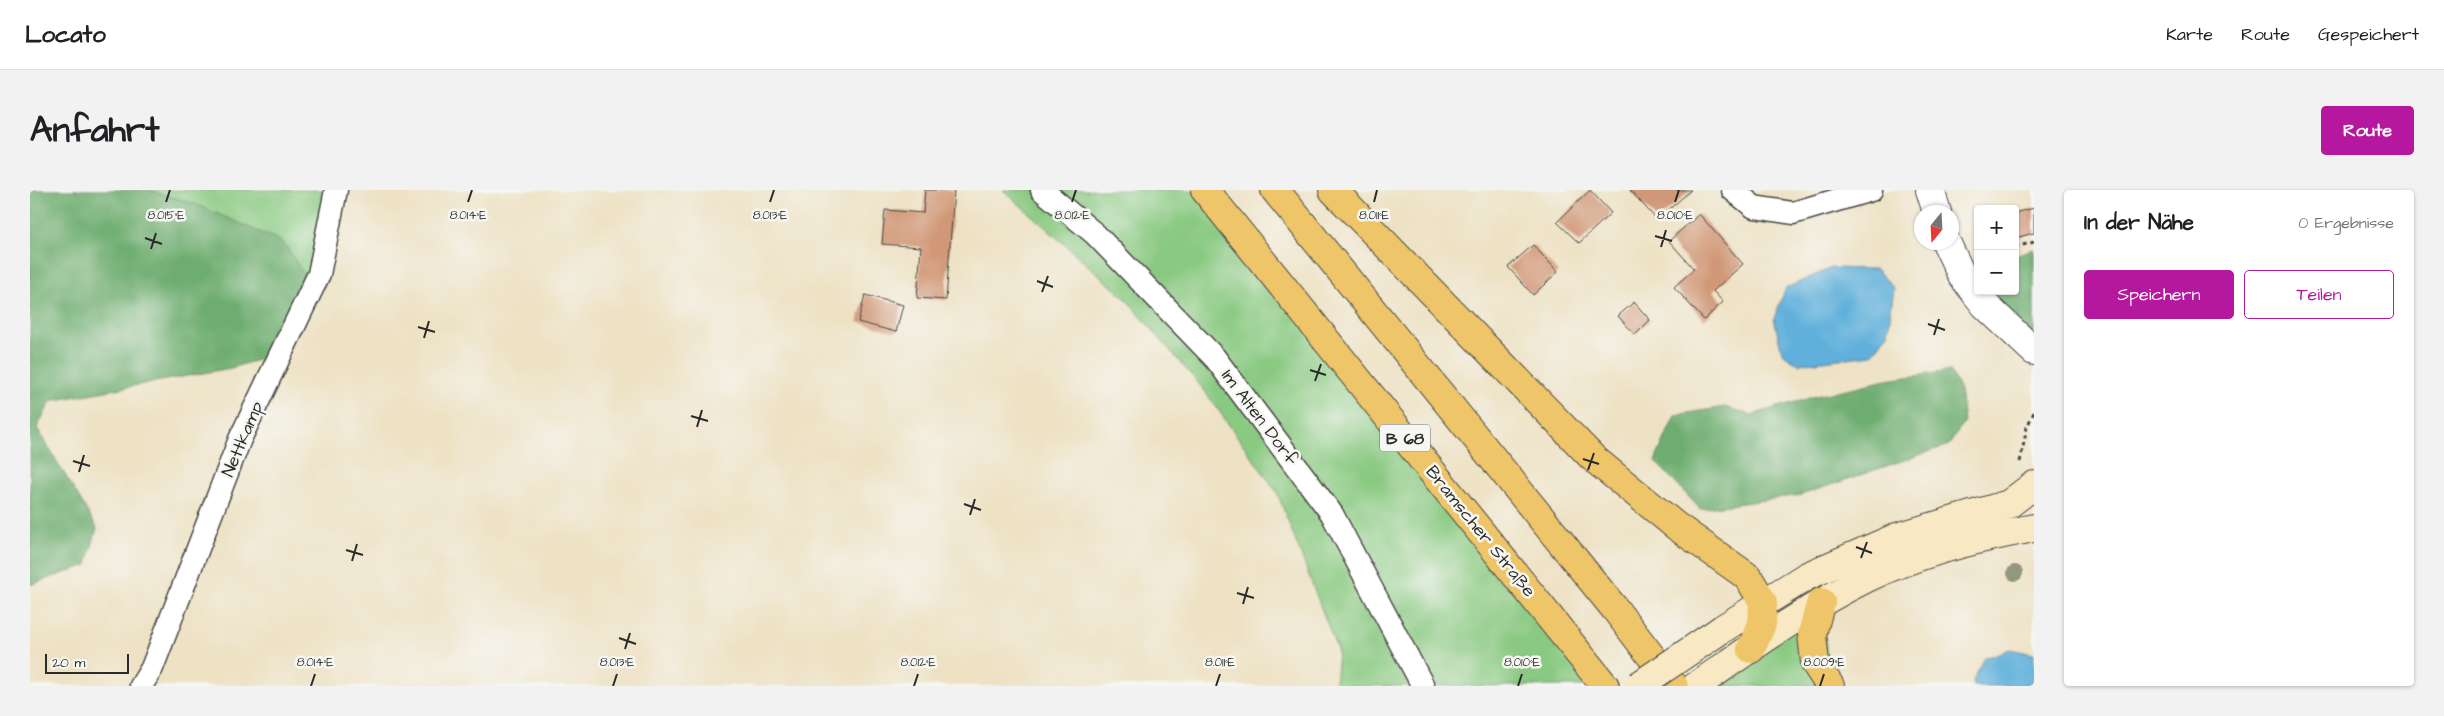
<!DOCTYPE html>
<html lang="de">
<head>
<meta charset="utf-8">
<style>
  :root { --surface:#fff; --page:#f2f2f2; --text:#202124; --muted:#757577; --line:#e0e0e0; --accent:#b5179e }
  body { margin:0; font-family:"Architects Daughter",sans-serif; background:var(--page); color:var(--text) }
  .controls { position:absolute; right:15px; top:15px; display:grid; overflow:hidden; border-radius:5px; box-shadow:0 1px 4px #0004 }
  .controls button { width:45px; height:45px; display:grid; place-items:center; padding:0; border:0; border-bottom:1px solid var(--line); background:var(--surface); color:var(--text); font:25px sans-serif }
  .compass { position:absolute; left:1884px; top:15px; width:45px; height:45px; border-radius:50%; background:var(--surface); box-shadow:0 1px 4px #0004; rotate:198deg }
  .scale { position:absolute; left:15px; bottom:12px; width:84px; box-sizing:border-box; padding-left:5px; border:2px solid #2b2b2b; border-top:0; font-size:14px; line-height:18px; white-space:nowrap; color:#2b2b2b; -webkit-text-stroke:4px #f6f6f2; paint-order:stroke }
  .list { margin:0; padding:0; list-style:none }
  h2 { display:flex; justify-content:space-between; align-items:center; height:65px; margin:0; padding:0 20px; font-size:21px }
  h2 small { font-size:16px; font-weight:400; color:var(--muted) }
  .actions { display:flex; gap:10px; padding:15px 20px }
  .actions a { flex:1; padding:11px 0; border:1px solid var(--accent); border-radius:5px; text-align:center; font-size:18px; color:var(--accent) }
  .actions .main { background:var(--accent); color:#fff }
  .map { position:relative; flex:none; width:2004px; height:496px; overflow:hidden; border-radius:5px }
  header { display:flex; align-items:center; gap:30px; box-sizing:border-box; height:70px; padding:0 25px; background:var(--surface); border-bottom:1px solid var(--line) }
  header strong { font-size:24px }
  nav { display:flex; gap:28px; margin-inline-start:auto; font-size:18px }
  .intro { display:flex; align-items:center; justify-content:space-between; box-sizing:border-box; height:120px; padding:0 30px }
  h1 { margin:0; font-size:35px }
  .button { padding:12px 22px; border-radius:5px; background:var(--accent); color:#fff; font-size:18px; font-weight:700 }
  main { display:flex; gap:30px; padding:0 30px }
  aside { flex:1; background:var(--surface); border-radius:5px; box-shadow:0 1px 4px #0004 }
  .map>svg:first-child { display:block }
  .green { fill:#89c981; stroke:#5a7a56 }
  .forest { fill:#6ead6f; stroke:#4c6c4d }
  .water { fill:#61b0db; stroke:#466e83 }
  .building { fill:#d19877 }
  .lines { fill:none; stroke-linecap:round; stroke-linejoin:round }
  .minor-casing { stroke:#484642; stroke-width:25 }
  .tertiary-casing { stroke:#484642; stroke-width:30 }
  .secondary-casing { stroke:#484642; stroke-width:30 }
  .trunk-casing { stroke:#484642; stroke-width:30 }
  .path { stroke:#484642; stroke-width:3; stroke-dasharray:4 4; stroke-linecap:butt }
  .minor { stroke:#fff; stroke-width:22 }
  .tertiary { stroke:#fff; stroke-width:28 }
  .secondary { stroke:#f8e8c3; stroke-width:28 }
  .trunk { stroke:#eec569; stroke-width:28 }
  .secondary-bridge-casing { stroke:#484642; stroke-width:30; stroke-linecap:butt }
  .secondary-bridge { stroke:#f8e8c3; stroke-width:28 }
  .tree { fill:#92977f }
  .ticks { fill:none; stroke:#2b2b2b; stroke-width:2 }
  .labels { text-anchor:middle; stroke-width:5; stroke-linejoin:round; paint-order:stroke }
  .shield { fill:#f6f6f2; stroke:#686867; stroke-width:1 }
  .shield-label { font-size:16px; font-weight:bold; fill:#2b2b2b }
  .street-label { font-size:18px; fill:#2b2b2b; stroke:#f6f6f2 }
  .ticks-label { font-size:12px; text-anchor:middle; fill:#2b2b2b; stroke:#f6f6f2; stroke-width:5; stroke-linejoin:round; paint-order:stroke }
</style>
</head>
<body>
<header>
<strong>Locato</strong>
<nav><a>Karte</a><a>Route</a><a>Gespeichert</a></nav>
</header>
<div class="intro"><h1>Anfahrt</h1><a class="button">Route</a></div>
<main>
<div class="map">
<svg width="2004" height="496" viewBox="0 0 2004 496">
  <rect width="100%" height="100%" fill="#f6f6f2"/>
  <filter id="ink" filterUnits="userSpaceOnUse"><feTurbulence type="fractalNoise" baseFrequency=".02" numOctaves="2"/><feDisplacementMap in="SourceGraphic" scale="10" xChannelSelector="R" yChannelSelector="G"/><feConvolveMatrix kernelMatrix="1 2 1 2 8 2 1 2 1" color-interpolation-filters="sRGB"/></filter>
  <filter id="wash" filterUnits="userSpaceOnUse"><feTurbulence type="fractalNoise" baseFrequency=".0096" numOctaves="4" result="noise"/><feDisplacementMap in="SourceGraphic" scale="20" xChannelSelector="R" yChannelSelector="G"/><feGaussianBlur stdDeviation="1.12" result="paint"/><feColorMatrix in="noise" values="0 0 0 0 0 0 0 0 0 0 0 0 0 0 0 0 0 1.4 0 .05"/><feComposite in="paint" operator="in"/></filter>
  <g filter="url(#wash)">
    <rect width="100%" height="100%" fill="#eee2c5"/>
    <!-- green -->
    <g class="green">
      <polygon points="117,0 306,0 283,98 165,14"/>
      <polygon points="973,0 1175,0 1575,496 1305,496 1308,462 1247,302 1174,200 1095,108"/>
      <polygon points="1791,412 1800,496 1687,496"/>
    </g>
    <!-- forest -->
    <g class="forest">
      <polygon points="0,0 117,0 165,14 253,52 283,98 251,163 201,178 21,211 7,238 67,338 57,375 0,395"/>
      <polygon points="2004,59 2004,161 1955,115 1936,79 1948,75 1948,101 1985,101 1985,65"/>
      <polygon points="1920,181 1930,200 1934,232 1919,255 1771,305 1670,319 1625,271 1645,225 1695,217 1721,225 1786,206 1856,190"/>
    </g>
    <!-- water -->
    <g class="water">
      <polygon points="1801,78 1846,79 1864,98 1858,143 1842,165 1769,174 1752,163 1744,128 1756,98"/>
      <polygon points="1980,459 2004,464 2004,496 1943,496 1943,491 1954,468"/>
    </g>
    <g id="blocks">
      <!-- building -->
      <g class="building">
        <polygon points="895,0 924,0 916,110 887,108 891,57 852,54 855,20 893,23"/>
        <polygon points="1560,0 1581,23 1549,53 1527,32"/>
        <polygon points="1600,0 1661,0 1627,30"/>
        <polygon points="2004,18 2004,43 1985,48 1985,23"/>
        <polygon points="1669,24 1713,74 1683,101 1693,112 1674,130 1644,97 1664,79 1639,51"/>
        <polygon points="1503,55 1528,82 1503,105 1478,77"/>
        <polygon points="835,105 873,115 866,142 828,132"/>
        <polygon points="1604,112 1620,130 1605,145 1588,126"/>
      </g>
    </g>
  </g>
  <g filter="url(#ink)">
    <use href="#blocks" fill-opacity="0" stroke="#484642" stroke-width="1"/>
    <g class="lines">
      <defs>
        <g id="minor">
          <polyline points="1012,0 1065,44 1185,168 1302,324 1393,496"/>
          <polyline points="1703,0 1724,17 1763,23 1841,0"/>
          <polyline points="111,496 122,478 210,249 289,84 306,0"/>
        </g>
        <g id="tertiary">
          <polyline points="1900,0 1907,22"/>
          <polyline points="1916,52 1932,86 1955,115 2004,161"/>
        </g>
        <g id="secondary">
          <polyline points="1692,439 1777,386 1867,347 1979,314 2004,295"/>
          <path d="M1666,496C1721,458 1776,418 1837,388C1888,363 1948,348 2004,338"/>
        </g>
        <g id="trunk">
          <polyline points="1175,0 1575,496"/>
          <polyline points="1245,0 1585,419 1644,496"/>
          <polyline points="1303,0 1563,268 1646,336 1718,387 1733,412 1732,434 1721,459"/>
          <polyline points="1791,412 1782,444 1785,473 1800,496"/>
        </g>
      </defs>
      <!-- minor casing -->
      <use href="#minor" class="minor-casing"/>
      <!-- tertiary casing -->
      <use href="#tertiary" class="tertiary-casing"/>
      <!-- secondary casing -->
      <use href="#secondary" class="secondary-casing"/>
      <!-- trunk casing -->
      <use href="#trunk" class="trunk-casing"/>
      <!-- path -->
      <g class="path">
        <polyline points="1985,57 2004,52"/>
        <polyline points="1990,272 1997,237 2004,222"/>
      </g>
      <!-- minor -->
      <use href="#minor" class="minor"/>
      <!-- tertiary -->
      <use href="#tertiary" class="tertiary"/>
      <!-- secondary -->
      <use href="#secondary" class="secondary"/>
      <!-- trunk -->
      <use href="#trunk" class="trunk"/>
      <defs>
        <polyline id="secondary-bridge" points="1608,496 1692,439"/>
      </defs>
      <!-- secondary-bridge casing -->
      <use href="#secondary-bridge" class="secondary-bridge-casing"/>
      <!-- secondary-bridge -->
      <use href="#secondary-bridge" class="secondary-bridge"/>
    </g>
    <!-- trees -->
    <circle class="tree" cx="1985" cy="383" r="8"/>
  </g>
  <!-- ticks -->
  <path class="ticks" d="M136,12L140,0M438,12L442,0M740,12L744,0M1042,12L1046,0M1344,12L1347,0M1645,12L1649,0M1625,46L1642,51M115,48L132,54M1631,57L1636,40M121,59L126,43M1007,91L1023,97M1012,102L1018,86M1898,134L1915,140M388,137L405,142M1904,145L1909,129M394,148L399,131M1280,180L1296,185M1285,191L1291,174M661,226L678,231M667,237L672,220M1553,269L1569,274M43,271L60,276M1558,280L1564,263M49,282L54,265M934,314L951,320M940,325L945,309M1826,357L1842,363M316,360L333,365M1831,368L1837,352M322,371L327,354M1207,403L1224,408M1213,414L1218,397M589,448L606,454M595,459L600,443M281,496L285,484M583,496L587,484M884,496L888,484M1186,496L1190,484M1488,496L1492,484M1790,496L1794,484"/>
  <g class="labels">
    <!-- shield labels -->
    <rect class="shield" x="1350" y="234.5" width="50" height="27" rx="4"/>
    <g class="shield-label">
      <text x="1375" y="254">B 68</text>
    </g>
    <!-- street labels -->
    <g class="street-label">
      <text transform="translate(1230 227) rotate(53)" y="6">Im Alten Dorf</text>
      <text transform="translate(212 249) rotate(-67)" y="6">Nettkamp</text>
      <text transform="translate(1451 341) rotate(51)" y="6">Bramscher Straße</text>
    </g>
  </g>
  <g class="ticks-label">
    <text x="136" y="29">8.015°E</text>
    <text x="438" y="29">8.014°E</text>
    <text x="740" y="29">8.013°E</text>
    <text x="1042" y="29">8.012°E</text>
    <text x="1344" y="29">8.011°E</text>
    <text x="1645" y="29">8.010°E</text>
    <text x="285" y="476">8.014°E</text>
    <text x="587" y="476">8.013°E</text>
    <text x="888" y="476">8.012°E</text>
    <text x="1190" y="476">8.011°E</text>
    <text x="1492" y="476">8.010°E</text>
    <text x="1794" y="476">8.009°E</text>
  </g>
</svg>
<div class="controls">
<button>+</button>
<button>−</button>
</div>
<svg class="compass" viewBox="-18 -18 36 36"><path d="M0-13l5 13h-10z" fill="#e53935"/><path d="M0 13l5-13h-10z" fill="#757577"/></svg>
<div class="scale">20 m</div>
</div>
<aside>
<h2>In der Nähe<small>0 Ergebnisse</small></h2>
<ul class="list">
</ul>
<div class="actions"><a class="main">Speichern</a><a>Teilen</a></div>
</aside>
</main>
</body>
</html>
